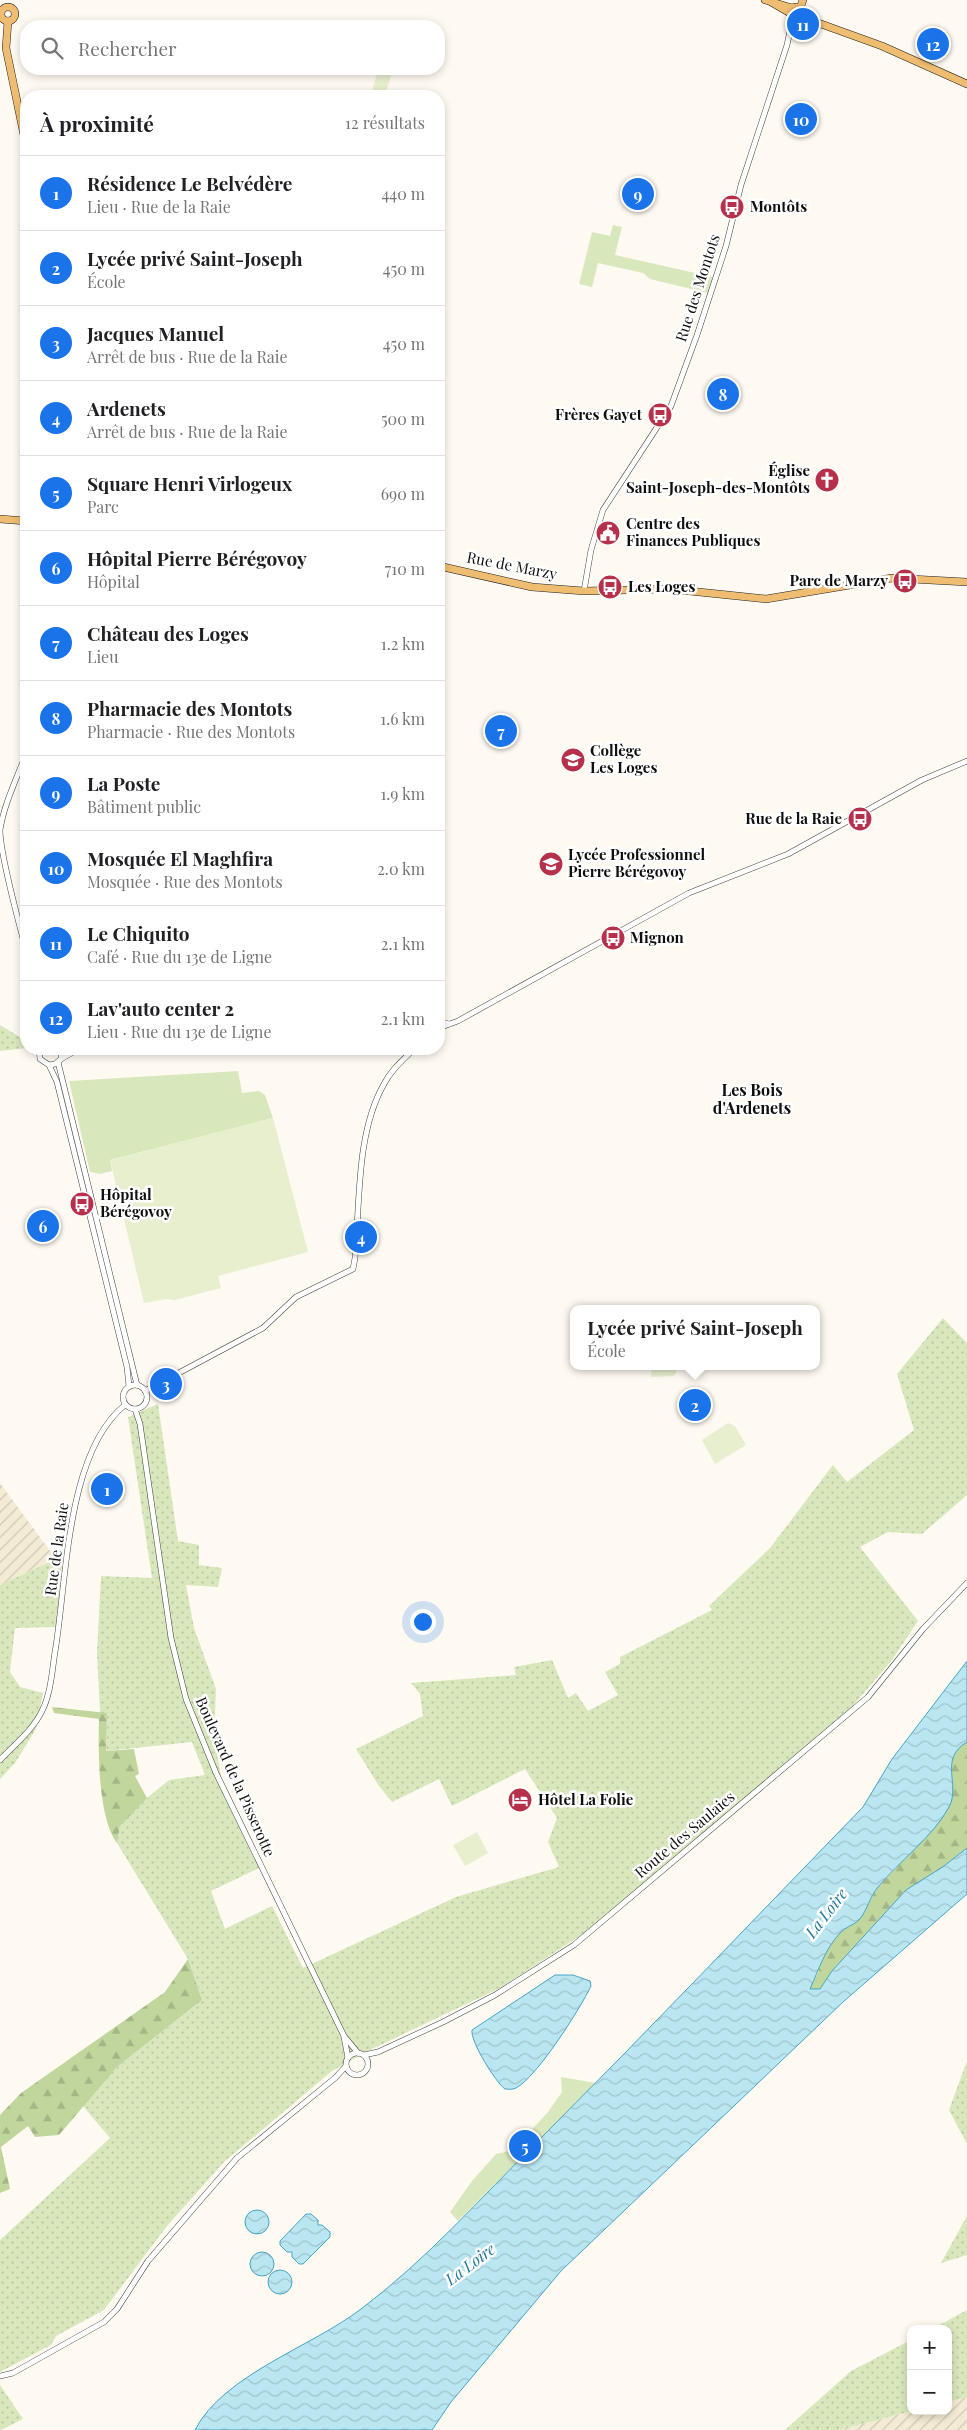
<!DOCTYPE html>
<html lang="fr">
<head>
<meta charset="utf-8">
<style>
  :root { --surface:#fff; --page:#f6f6f6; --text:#202124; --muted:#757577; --line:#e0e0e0; --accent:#1a73e8 }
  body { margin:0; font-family:"Playfair Display",serif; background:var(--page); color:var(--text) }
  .controls { position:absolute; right:15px; bottom:15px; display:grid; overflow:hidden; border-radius:10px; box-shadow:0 2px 8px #0003 }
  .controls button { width:45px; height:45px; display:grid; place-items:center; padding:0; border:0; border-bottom:1px solid var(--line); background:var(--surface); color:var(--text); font:25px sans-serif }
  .you { position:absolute; left:422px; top:1621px; width:18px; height:18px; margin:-12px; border:4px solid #fff; border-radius:50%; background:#1a73e8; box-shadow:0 0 0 8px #1a73e833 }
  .badge { display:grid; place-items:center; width:32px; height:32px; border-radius:50%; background:var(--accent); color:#fff; font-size:16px; font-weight:700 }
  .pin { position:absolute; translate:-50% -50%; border:2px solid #fff; box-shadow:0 1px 5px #0006 }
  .popup { position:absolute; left:570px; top:1305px; width:250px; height:65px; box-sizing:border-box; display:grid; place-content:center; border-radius:10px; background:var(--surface); filter:drop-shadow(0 1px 4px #0005); font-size:16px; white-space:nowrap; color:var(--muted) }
  .popup b { font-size:19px; color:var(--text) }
  .popup::after { content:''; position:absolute; left:50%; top:100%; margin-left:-10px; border:10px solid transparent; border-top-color:var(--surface) }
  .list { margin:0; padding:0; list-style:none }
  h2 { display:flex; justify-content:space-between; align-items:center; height:65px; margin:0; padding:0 20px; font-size:21px }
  h2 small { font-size:16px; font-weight:400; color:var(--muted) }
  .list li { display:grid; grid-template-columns:32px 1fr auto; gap:15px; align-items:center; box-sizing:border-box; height:75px; padding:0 20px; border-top:1px solid var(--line) }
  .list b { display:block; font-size:19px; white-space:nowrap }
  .list p { margin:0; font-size:16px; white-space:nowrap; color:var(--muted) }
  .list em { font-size:16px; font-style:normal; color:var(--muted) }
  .icon { flex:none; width:28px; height:28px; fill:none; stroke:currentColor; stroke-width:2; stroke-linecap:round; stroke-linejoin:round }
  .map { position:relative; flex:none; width:967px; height:2430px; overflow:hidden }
  .search { position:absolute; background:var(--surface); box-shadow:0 2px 8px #0003; left:20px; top:20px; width:425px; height:55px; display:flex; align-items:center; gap:12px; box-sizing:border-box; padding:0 18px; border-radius:20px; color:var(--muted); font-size:19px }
  .panel { position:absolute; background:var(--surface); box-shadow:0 2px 8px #0003; left:20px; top:90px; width:425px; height:965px; border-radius:20px }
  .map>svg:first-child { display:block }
  .farmland { fill:url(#farmland-furrows) }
  .grass { fill:url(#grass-dots) }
  .forest { fill:url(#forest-firs) }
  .park { fill:#d9e7bd }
  .pitch { fill:#e8efce }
  .water { fill:url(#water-waves); stroke:#46a5c4 }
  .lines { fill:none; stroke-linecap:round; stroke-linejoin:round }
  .minor-casing { stroke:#424242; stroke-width:6 }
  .major-casing { stroke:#202020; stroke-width:8 }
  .minor { stroke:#fff; stroke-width:5 }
  .major { stroke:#efbd71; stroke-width:7 }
  .labels { text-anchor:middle; stroke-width:5; stroke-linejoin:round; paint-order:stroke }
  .poi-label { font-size:15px; font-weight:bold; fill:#0f0f0f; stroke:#fff; text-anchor:start }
  .street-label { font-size:15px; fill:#0f0f0f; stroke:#fff }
  .neighbourhood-label { font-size:16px; font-weight:bold; fill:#0f0f0f; stroke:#fff }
  .water-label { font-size:16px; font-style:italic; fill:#207799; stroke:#fff }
</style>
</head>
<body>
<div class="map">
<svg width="967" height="2430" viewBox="0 0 967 2430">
  <defs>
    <pattern id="farmland-furrows" width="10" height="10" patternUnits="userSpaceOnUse" patternTransform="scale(1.25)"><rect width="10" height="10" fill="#f3ebd3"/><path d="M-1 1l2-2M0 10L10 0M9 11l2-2" fill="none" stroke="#cfc8b4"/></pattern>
    <pattern id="grass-dots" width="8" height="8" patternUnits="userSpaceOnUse" patternTransform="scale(1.25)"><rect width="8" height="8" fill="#d9e7bd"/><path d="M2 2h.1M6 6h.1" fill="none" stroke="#b9c5a1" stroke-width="1.8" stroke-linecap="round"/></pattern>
    <pattern id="forest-firs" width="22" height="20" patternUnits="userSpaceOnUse" patternTransform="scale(1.25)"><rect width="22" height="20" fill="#c0d69d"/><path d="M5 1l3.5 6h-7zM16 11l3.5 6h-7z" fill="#a4b686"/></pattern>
    <pattern id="water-waves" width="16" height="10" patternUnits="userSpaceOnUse" patternTransform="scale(1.25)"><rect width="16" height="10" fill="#bae6f2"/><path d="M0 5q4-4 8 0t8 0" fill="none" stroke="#9fc4ce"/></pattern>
  </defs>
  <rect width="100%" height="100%" fill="#fefaf2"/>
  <!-- farmland -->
  <g class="farmland">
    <polygon points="0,1483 56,1559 0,1585"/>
    <polygon points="967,2397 967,2430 839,2430 912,2411 948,2411 948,2402"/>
  </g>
  <!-- grass -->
  <g class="grass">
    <polygon points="0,1025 26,1041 26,1048 0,1051"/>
    <polygon points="943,1318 967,1343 967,1495 922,1534 888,1532 860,1547 918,1621 892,1660 845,1715 589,1930 502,1987 370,2050 332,2071 224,2162 167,2226 104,2310 56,2336 51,2345 0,2372 0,2240 110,2138 82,2105 117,2067 202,2000 188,1959 117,1843 120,1826 136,1807 169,1780 205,1775 192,1742 106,1751 107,1714 100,1713 97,1653 101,1576 152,1578 128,1417 158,1404 178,1541 199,1545 199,1565 222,1568 218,1587 186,1585 194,1628 216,1689 214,1737 225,1798 259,1868 211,1891 225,1929 272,1906 303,1968 456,1897 559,1867 548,1842 557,1818 525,1769 452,1806 439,1779 392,1802 379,1786 356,1749 423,1716 420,1694 411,1683 516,1675 514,1667 552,1660 568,1698 576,1693 588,1711 618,1695 605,1672 620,1664 620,1657 712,1610 709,1606 770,1548 833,1465 847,1482 914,1430 897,1374"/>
    <polygon points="56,1559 62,1567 56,1627 15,1628 10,1672 20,1687 43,1693 36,1729 15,1763 0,1779 0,1585"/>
    <polygon points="967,2061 967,2144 949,2110"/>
    <polygon points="967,2216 967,2255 941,2263"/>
    <polygon points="967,2310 967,2397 948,2402 948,2329 932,2329"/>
    <polygon points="911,2340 912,2411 839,2430 785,2430 851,2371"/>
    <polygon points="0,2385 23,2419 1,2430 0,2430"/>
  </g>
  <!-- forest -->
  <g class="forest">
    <path d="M52,1707L107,1713L106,1751L134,1749L139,1774L135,1776L147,1798L120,1826L117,1843C98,1818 98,1751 99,1719L54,1713Z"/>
    <polygon points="967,1742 967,1848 944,1866 906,1890 832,1971 820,1990 809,1989 818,1973 823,1954 840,1932 859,1920 877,1888 896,1868 952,1780 952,1758 959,1747"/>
    <polygon points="188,1959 202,2000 117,2067 59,2135 35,2137 28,2126 1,2147 10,2189 0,2193 0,2115 21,2093 165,1992"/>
  </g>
  <!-- park -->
  <g class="park">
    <polygon points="613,225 622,227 615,255 713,277 708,293 650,279 643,273 598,263 592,287 579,284 592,232 610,236"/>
    <polygon points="238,1071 242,1093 259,1091 265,1095 273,1118 110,1160 112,1171 100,1174 90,1172 69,1081"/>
    <polygon points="561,2077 596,2083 458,2221 450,2212 472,2181 496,2154 513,2150 548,2112 562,2092"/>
  </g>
  <!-- pitch -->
  <g class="pitch">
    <polygon points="378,69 393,69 385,96 372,92"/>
    <polygon points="273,1118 308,1252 218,1276 221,1288 175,1300 166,1299 144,1303 110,1160"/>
    <polygon points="652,1366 679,1366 674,1376 651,1377"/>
    <polygon points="728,1423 735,1426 746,1445 715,1464 702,1440"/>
    <polygon points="477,1832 488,1853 465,1866 453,1845"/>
  </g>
  <!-- water -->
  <g class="water">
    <path d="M967,1661V1742C938,1759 961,1785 949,1807C933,1837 899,1861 878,1887C870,1896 867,1911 859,1920C854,1925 845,1927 840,1933C825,1949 819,1969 810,1989H820L832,1971L906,1890L944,1866L967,1848V1894L843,2002L561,2271L451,2402L432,2430H195C223,2375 313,2346 361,2309C426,2260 481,2198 538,2141C648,2031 755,1918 863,1807L892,1759Z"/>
    <path d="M555,1975H573L590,1981L591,1986C580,2009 537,2077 516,2088C512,2090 509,2089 505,2089C496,2083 470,2041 472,2030Z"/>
    <circle cx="257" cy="2222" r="12"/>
    <polygon points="306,2214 311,2214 318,2220 318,2225 322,2225 330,2232 330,2237 303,2264 299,2264 292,2257 292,2252 287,2252 280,2245 280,2241"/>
    <circle cx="262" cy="2264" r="12"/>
    <circle cx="280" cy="2282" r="12"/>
  </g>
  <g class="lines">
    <defs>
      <g id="minor">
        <polyline points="584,591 591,550 603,510 671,406 697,335 726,246 741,185 787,45 793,17"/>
        <path d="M26,754C17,778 4,804 0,830C0,855 19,923 26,950"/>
        <polyline points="439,1021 449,1024"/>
        <polyline points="439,1028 458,1021 689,893 788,854 922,780 967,761"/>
        <polyline points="39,1049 40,1059 49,1065 55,1064 61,1059 62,1049"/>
        <polyline points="61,1059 75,1051 102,1049"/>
        <polyline points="58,1062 137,1385"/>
        <polyline points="49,1065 57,1082 127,1367 129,1386"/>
        <circle cx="135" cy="1397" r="12"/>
        <path d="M145,1391L263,1328L296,1297L353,1269L355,1258C360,1203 356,1133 384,1084C391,1070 403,1060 414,1049"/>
        <polyline points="135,1409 140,1424 171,1638 186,1699 216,1773 344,2036 358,2053"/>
        <path d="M0,1760C14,1745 33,1730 42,1711C51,1693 52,1671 55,1652C67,1581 66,1452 125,1405"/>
        <polyline points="344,2037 348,2058"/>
        <circle cx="357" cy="2064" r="11"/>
        <polyline points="364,2055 378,2052 443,2022 495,1995 574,1945 868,1697 923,1629 967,1583"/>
        <polyline points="0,2376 13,2373 104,2322 117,2309 148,2261 237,2158 335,2078 346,2066"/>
      </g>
      <g id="major">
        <polyline points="765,0 792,8"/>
        <polyline points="771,2 790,13"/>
        <circle cx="8" cy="14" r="7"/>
        <circle cx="795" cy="12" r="5"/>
        <polyline points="799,11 803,0"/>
        <polyline points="799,16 882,46 967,84"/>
        <polyline points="8,21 6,48 26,145"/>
        <polyline points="0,519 26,521"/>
        <polyline points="439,566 532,587 584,591 670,589 766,599 892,578 967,582"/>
      </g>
    </defs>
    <!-- minor casing -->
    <use href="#minor" class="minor-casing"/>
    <!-- major casing -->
    <use href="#major" class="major-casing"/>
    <!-- minor -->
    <use href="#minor" class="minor"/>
    <!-- major -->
    <use href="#major" class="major"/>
  </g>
  <!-- icons -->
  <defs>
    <symbol id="bus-disc" viewBox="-11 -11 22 22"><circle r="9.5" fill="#b6304b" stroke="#fff"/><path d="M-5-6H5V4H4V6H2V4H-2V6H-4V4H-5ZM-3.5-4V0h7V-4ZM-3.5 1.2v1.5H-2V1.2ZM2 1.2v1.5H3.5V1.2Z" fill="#fff"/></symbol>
    <symbol id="church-disc" viewBox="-11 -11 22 22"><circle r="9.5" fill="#b6304b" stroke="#fff"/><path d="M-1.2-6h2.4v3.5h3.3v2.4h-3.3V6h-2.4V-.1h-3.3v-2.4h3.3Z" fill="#fff"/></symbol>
    <symbol id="civic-disc" viewBox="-11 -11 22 22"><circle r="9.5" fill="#b6304b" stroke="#fff"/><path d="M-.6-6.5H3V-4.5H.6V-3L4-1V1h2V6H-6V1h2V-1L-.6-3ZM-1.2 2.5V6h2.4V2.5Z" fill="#fff"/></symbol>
    <symbol id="school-disc" viewBox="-11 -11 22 22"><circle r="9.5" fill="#b6304b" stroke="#fff"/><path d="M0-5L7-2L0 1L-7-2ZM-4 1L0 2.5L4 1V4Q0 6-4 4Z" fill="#fff"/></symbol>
    <symbol id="hotel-disc" viewBox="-11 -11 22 22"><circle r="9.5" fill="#b6304b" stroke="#fff"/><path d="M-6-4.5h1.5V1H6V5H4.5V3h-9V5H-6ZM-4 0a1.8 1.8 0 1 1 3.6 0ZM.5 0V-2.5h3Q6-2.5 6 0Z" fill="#fff"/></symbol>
  </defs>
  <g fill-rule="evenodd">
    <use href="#bus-disc" x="718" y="193" width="28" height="28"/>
    <use href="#bus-disc" x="646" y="401" width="28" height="28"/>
    <use href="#church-disc" x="813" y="466" width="28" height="28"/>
    <use href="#civic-disc" x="594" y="519" width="28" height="28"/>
    <use href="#bus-disc" x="891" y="567" width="28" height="28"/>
    <use href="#bus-disc" x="596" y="573" width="28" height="28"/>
    <use href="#school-disc" x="559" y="746" width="28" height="28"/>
    <use href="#bus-disc" x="846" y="805" width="28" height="28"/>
    <use href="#school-disc" x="537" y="850" width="28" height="28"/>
    <use href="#bus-disc" x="599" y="924" width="28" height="28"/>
    <use href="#bus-disc" x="68" y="1190" width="28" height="28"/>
    <use href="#hotel-disc" x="506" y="1786" width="28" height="28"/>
  </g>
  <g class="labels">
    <!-- poi labels -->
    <g class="poi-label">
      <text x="750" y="212">Montôts</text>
      <text x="642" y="420" text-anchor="end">Frères Gayet</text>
      <text x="810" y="476" text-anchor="end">Église<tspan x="810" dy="17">Saint-Joseph-des-Montôts</tspan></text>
      <text x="626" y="529">Centre des<tspan x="626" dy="17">Finances Publiques</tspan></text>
      <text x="888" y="586" text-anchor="end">Parc de Marzy</text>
      <text x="628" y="592">Les Loges</text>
      <text x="590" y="756">Collège<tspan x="590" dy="17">Les Loges</tspan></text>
      <text x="842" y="824" text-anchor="end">Rue de la Raie</text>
      <text x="568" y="860">Lycée Professionnel<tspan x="568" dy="17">Pierre Bérégovoy</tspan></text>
      <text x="630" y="943">Mignon</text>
      <text x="100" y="1200">Hôpital<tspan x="100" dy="17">Bérégovoy</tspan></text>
      <text x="538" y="1805">Hôtel La Folie</text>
    </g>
    <!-- street labels -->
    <g class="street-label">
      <text transform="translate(698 288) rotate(-72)" y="5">Rue des Montots</text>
      <text transform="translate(512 566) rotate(11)" y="5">Rue de Marzy</text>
      <text transform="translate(57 1549) rotate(-82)" y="5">Rue de la Raie</text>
      <text transform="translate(235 1777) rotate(66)" y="5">Boulevard de la Pisserotte</text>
      <text transform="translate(685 1835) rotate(-40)" y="5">Route des Saulaies</text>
    </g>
    <!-- neighbourhood labels -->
    <g class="neighbourhood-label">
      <text x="752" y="1096">Les Bois<tspan x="752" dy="18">d'Ardenets</tspan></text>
    </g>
    <!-- water labels -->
    <g class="water-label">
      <text transform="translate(826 1913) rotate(-52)" y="6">La Loire</text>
      <text transform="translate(470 2264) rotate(-37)" y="6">La Loire</text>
    </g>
  </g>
</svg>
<div class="controls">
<button>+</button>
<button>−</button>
</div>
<div class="you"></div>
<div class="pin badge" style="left:107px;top:1489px">1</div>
<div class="pin badge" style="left:695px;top:1405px">2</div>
<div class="popup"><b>Lycée privé Saint-Joseph</b>École</div>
<div class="pin badge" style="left:166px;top:1384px">3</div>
<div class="pin badge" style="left:361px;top:1237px">4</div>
<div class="pin badge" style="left:525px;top:2146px">5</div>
<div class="pin badge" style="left:43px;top:1226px">6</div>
<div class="pin badge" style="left:501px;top:731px">7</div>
<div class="pin badge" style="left:723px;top:394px">8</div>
<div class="pin badge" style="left:638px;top:194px">9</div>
<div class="pin badge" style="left:801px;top:119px">10</div>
<div class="pin badge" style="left:803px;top:24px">11</div>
<div class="pin badge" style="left:933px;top:44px">12</div>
<div class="search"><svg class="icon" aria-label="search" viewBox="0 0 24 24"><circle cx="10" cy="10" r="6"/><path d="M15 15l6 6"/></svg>Rechercher</div>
<section class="panel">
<h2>À proximité<small>12 résultats</small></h2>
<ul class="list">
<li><span class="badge">1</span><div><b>Résidence Le Belvédère</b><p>Lieu · Rue de la Raie</p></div><em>440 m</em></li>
<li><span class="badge">2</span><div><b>Lycée privé Saint-Joseph</b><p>École</p></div><em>450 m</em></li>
<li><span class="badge">3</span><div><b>Jacques Manuel</b><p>Arrêt de bus · Rue de la Raie</p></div><em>450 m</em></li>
<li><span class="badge">4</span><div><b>Ardenets</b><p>Arrêt de bus · Rue de la Raie</p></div><em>500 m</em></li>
<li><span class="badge">5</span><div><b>Square Henri Virlogeux</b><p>Parc</p></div><em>690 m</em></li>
<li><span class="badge">6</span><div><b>Hôpital Pierre Bérégovoy</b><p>Hôpital</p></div><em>710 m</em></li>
<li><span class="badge">7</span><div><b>Château des Loges</b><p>Lieu</p></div><em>1.2 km</em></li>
<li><span class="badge">8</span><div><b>Pharmacie des Montots</b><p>Pharmacie · Rue des Montots</p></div><em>1.6 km</em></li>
<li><span class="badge">9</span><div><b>La Poste</b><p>Bâtiment public</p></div><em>1.9 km</em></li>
<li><span class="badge">10</span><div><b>Mosquée El Maghfira</b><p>Mosquée · Rue des Montots</p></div><em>2.0 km</em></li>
<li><span class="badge">11</span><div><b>Le Chiquito</b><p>Café · Rue du 13e de Ligne</p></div><em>2.1 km</em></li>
<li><span class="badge">12</span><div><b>Lav'auto center 2</b><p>Lieu · Rue du 13e de Ligne</p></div><em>2.1 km</em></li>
</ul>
</section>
</div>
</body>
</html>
